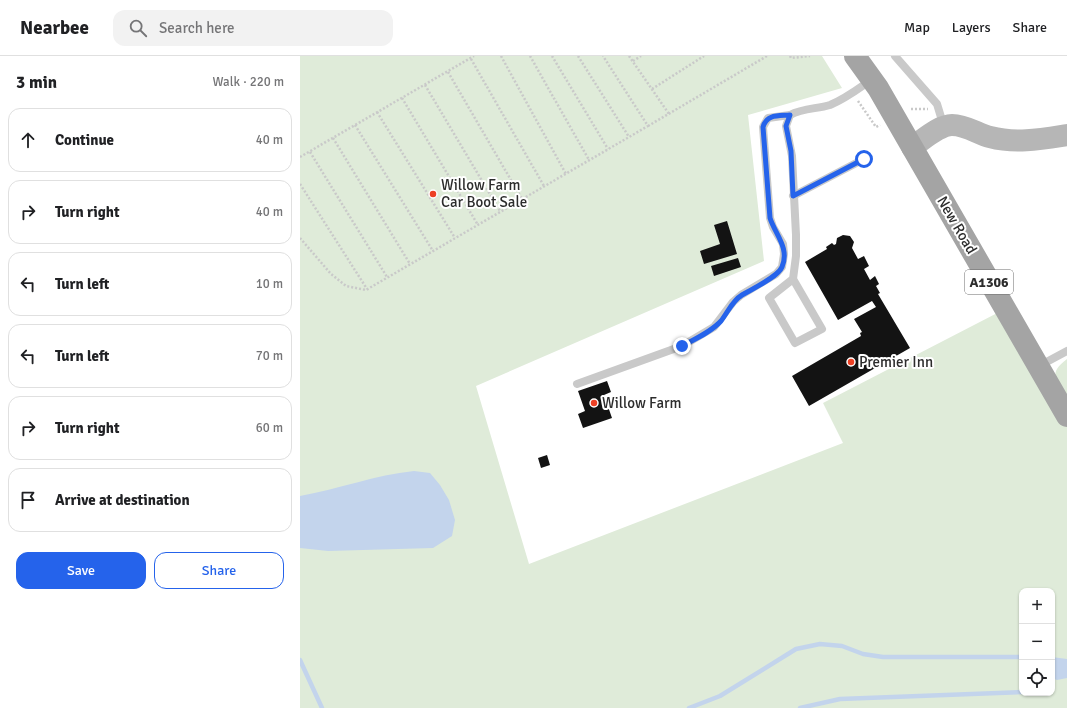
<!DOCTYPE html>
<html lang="en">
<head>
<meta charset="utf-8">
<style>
  :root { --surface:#fff; --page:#f2f2f2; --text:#202124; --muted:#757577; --line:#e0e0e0; --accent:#2563eb }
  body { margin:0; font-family:Signika,sans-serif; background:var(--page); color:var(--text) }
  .controls { position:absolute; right:12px; bottom:12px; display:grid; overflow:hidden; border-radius:8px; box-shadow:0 1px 3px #0004 }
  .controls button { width:36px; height:36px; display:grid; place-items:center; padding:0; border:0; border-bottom:1px solid var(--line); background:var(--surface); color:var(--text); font:20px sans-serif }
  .stop { position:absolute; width:12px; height:12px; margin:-9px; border:3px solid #2563eb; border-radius:50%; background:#fff }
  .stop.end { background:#2563eb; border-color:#fff; box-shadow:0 1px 4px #0008 }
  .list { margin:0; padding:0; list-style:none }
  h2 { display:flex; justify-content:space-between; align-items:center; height:52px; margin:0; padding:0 16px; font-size:17px }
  h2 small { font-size:13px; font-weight:400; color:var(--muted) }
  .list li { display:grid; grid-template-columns:26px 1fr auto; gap:12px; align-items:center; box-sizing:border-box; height:64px; margin:0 8px 8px; padding:0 8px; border:1px solid var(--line); border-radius:12px }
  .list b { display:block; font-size:15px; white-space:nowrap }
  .list em { font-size:13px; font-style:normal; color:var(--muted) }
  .actions { display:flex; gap:8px; padding:12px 16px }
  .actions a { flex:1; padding:9px 0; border:1px solid var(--accent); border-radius:12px; text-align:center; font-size:14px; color:var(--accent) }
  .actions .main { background:var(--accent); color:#fff }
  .icon { flex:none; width:22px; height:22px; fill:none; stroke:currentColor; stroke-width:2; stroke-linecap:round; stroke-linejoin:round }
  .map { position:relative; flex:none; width:767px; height:652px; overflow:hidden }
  header { display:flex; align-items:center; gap:24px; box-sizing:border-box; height:56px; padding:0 20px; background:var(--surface); border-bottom:1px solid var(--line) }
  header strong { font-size:19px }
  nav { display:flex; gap:22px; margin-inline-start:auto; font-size:14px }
  .search { width:280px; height:36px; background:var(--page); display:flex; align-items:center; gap:10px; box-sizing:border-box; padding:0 14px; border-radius:12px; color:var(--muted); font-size:15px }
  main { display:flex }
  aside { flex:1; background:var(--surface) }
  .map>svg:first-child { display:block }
  .green { fill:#dfebd9; fill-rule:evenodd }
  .water { fill:#c3d4ec }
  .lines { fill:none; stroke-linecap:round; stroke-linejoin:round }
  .stream { stroke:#c3d4ec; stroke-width:4.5 }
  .building { fill:#131313 }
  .path { stroke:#c9c9c9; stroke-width:2.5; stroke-dasharray:2 2; stroke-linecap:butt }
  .service { stroke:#c9c9c9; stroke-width:8 }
  .secondary { stroke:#b6b6b6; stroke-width:22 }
  .primary { stroke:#a4a4a4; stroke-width:22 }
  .route { stroke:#2563eb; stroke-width:5 }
  .poi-dot { fill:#ed4024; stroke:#fff; stroke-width:1.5 }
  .labels { text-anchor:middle; stroke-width:4; stroke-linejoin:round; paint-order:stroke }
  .shield { fill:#fff; stroke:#6b6b6b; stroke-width:1 }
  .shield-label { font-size:14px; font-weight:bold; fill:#2c2c2c }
  .poi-label { font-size:15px; fill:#2c2c2c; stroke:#fff; text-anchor:start }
  .street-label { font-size:15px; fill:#2c2c2c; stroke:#fff }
</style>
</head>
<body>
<header>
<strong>Nearbee</strong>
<div class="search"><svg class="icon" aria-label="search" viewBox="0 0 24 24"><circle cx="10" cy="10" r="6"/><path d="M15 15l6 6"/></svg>Search here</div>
<nav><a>Map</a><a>Layers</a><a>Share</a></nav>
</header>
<main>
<aside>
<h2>3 min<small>Walk · 220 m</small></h2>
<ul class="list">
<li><svg class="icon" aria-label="ahead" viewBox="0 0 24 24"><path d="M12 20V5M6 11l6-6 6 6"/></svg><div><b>Continue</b></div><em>40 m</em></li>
<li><svg class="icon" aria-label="right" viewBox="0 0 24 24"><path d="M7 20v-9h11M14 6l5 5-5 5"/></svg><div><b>Turn right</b></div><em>40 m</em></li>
<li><svg class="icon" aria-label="left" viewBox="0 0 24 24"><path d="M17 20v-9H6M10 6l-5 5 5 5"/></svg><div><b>Turn left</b></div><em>10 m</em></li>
<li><svg class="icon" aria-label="left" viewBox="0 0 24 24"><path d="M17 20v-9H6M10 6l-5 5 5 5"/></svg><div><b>Turn left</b></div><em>70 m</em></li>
<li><svg class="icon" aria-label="right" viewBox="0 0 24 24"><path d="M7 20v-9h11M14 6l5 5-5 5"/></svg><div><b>Turn right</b></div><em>60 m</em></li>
<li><svg class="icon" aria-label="arrive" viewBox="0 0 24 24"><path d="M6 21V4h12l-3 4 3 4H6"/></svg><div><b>Arrive at destination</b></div></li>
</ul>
<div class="actions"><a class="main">Save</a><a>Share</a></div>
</aside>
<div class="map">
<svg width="767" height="652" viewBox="0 0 767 652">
  <rect width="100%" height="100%" fill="#fff"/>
  <!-- green -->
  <g class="green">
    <path d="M0,0H522L542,32L448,59L464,205L176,330L229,508L543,387L523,347L705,253L767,360V652H0ZM722,535H752V637H722Z"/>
    <path d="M767,303V341C757,323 747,318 767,303Z"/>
  </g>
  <!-- water -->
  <g class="water">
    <path d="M114,415L130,417L140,429L149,444L155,464L152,480L133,492L28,495L0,492V440C39,433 75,419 114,415Z"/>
    <polygon points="752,601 767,603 767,622 757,624 752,622"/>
  </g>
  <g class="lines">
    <!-- stream -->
    <g class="stream">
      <polyline points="0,604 22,652"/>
      <polyline points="389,652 420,640 496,593 520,588 542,590 563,598 583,601 722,601"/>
      <polyline points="500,652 540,643 722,636"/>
    </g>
  </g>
  <!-- building -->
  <g class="building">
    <polygon points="427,165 437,198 404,208 400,195 420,188 414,169"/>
    <polygon points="543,179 550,180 554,186 552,192 558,203 564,200 569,210 564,213 570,224 575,220 579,228 576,230 580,237 578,238 610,292 509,350 492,320 561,280 560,277 562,276 554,263 576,251 572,245 538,264 505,206 527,193 526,191 532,187 534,189 536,188 537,182"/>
    <polygon points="438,202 441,211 414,220 411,210"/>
    <polygon points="307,325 311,336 304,339 312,362 283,372 278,358 285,355 278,335"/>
    <polygon points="247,399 250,409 241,412 238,402"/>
  </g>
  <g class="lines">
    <!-- path -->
    <g class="path">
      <polyline points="201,0 266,118"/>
      <polyline points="230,0 289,104"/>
      <polyline points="252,0 308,93"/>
      <polyline points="278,0 329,81"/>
      <polyline points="329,0 369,58"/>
      <polyline points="490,0 491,2 510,0"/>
      <polyline points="171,3 244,130"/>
      <polyline points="333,5 341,0"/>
      <polyline points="148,16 222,143"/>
      <polyline points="125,29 200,155"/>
      <polyline points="352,33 404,0"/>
      <polyline points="102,42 178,169"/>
      <polyline points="558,45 576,71 580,69"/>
      <polyline points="611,53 628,53"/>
      <polyline points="77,56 155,182"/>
      <polyline points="55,69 133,195"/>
      <polyline points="348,70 467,0"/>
      <polyline points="33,82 110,208"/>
      <polyline points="10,96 87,221"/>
      <polyline points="0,101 174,0"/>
      <polyline points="0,128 67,233"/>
      <polyline points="0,182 31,218 46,230 66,234 348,70 303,0"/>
    </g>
    <!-- service -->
    <g class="service">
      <polyline points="595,0 637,48 644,71"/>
      <polyline points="493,140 564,103"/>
      <path d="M493,223L522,273L495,287L469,242L493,223L496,200V179L492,100L486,70L490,59C503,52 517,53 530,49C545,43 558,33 571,24"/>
      <polyline points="739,310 767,295"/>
      <polyline points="277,328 382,290 414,271 433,246 441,239 476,218 482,211 484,198 483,188 473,171 470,162 463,71 468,62 490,59"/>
    </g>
    <!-- secondary -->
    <path class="secondary" d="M612,91C623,84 639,69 652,69C666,69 678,78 690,81C716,88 742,83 767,79"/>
    <!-- primary -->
    <polyline class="primary" points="555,0 578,32 767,360"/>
  </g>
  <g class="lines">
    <!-- route -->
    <path class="route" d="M382,290C395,283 411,276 421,265C428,256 432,245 442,239C452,233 478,221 482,211C490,192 475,178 470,162L463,71C467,58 478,60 490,59L486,70L491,95L493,140L564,103"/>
  </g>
  <!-- markers -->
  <g class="poi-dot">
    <circle cx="133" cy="138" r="4"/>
    <circle cx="551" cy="306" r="4"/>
    <circle cx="294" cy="347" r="4"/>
  </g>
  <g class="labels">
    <!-- shield labels -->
    <rect class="shield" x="665" y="214" width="48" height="24" rx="3"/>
    <g class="shield-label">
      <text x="689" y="231">A1306</text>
    </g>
    <!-- poi labels -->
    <g class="poi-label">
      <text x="141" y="134">Willow Farm<tspan x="141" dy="17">Car Boot Sale</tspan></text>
      <text x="559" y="311">Premier Inn</text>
      <text x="302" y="352">Willow Farm</text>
    </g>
    <!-- street labels -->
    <g class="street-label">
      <text transform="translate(657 169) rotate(60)" y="5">New Road</text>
    </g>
  </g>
</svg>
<div class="controls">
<button>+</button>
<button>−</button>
<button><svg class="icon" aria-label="locate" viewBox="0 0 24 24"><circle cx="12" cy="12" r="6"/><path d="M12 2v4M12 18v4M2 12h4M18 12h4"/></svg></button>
</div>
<div class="stop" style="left:564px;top:103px"></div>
<div class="stop end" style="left:382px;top:290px"></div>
</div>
</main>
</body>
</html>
